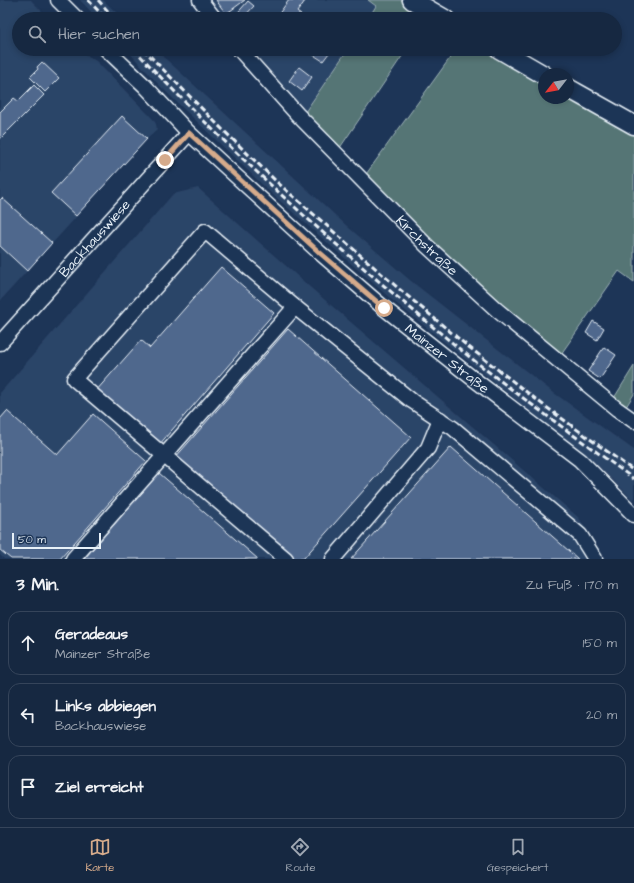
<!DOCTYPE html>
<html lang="de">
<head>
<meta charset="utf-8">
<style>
  :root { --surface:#162841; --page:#23344c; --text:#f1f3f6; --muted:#9ea6b1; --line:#35445a; --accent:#d6ab8b }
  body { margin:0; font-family:"Architects Daughter",sans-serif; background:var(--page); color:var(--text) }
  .compass { position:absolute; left:538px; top:68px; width:36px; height:36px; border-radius:50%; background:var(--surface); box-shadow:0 2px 6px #0003; rotate:239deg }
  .scale { position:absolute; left:12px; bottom:10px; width:89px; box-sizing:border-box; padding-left:4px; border:2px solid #e8f1f8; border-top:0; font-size:11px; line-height:14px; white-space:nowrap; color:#e8f1f8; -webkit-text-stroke:3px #1d3557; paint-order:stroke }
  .stop { position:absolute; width:12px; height:12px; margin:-9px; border:3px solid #d6ab8b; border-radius:50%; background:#fff }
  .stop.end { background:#d6ab8b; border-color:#fff; box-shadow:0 1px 4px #0008 }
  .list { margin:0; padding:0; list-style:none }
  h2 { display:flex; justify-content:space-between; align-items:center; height:52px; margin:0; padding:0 16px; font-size:17px }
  h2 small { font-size:13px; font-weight:400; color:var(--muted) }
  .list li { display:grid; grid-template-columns:26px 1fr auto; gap:12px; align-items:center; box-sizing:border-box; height:64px; margin:0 8px 8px; padding:0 8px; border:1px solid var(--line); border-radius:12px }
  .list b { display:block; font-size:15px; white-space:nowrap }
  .list p { margin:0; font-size:13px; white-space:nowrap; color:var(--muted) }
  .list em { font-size:13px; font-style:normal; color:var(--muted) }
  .icon { flex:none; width:22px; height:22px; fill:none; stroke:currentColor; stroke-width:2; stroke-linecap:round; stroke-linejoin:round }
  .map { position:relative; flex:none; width:634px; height:559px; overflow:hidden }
  .search { position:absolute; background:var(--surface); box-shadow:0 2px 6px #0003; left:12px; right:12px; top:12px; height:44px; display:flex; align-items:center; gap:10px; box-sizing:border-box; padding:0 14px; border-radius:22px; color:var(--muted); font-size:15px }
  .sheet { height:268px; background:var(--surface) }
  nav { display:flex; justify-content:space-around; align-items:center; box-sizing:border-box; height:56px; border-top:1px solid var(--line); background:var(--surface); font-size:11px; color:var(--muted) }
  nav a { display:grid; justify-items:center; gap:2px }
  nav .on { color:var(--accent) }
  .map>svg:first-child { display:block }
  .built { fill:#2c4467 }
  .green { fill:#547474; stroke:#9eb2b6 }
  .building { fill:#50678d; stroke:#e8f1f8 }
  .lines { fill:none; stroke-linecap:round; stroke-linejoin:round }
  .minor-casing { stroke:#e8f1f8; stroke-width:17 }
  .major-casing { stroke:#e8f1f8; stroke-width:21 }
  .minor { stroke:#1d3557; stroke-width:14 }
  .major { stroke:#1d3557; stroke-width:18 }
  .rail { stroke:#e8f1f8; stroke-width:3; stroke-dasharray:6 3; stroke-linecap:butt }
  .route { stroke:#d6ab8b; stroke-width:5 }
  .labels { text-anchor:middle; stroke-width:3; stroke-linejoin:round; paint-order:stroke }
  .street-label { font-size:14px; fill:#e8f1f8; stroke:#1d3557 }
</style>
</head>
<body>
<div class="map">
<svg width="634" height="559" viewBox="0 0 634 559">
  <rect width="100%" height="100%" fill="#1d3557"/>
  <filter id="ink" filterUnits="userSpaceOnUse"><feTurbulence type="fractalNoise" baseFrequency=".025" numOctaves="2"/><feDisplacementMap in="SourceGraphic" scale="8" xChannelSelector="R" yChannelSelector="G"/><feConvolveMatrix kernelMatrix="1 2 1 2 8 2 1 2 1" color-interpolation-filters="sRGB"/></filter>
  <g filter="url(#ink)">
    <!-- built -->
    <g class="built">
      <polygon points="0,0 31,0 49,19 19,19 19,49 77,49 96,61 153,119 156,124 157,130 147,139 0,301"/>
      <polygon points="80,0 103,0 123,19 98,19"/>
      <polygon points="209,0 368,0 376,6 368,19 223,19"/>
      <polygon points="126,49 155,49 348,227 411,281 554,393 634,450 634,501 587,455 535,415 459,354 391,299 330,245 271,193 160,86"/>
      <polygon points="249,49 348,49 305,112 296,100"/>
      <polygon points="198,188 311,288 579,518 603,559 4,559 0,555 0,393 173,194"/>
    </g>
    <!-- green -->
    <g class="green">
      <polygon points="368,0 401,0 434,19 368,19 376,6"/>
      <polygon points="348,49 407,49 337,152 305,112"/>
      <polygon points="452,49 487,49 544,81 544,98 568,98 634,132 634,282 619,271 561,354 497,305 364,177 455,51"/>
      <polygon points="634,366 634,394 624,410 614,398"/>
    </g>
    <!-- building -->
    <g class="building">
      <polygon points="216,0 245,0 226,14"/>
      <polygon points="289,0 305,1 297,12 306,19 275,19"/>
      <polygon points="248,1 254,6 242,19 223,19 220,15 225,12 226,14 230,11 234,17"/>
      <polygon points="304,49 332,49 323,61"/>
      <polygon points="42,62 59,78 45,92 30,77 38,69 37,67"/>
      <polygon points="299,67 312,77 302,91 289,81"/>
      <polygon points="34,85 44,95 0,139 0,112 14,98 18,101"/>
      <polygon points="122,116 147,139 76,216 51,193"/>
      <polygon points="2,198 52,243 27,271 0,246 0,200"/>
      <polygon points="221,267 274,313 158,446 95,392 141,340 150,348"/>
      <polygon points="593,321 604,328 597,340 586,333"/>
      <polygon points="288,329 411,437 303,559 287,559 174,459"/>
      <polygon points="604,347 616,355 600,379 588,371"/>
      <polygon points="7,411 57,455 93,414 146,461 60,559 11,559 0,550 0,419"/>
      <polygon points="451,447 578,559 351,559"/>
      <polygon points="159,473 258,559 84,559"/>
    </g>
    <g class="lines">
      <defs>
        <g id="minor">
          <polyline points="58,0 77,19"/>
          <polyline points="200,0 215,19"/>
          <path id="s1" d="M106,49L145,86L189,133L319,252L384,308L471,377L580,460L634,515"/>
          <path id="s2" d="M239,49L297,114L427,246L497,310L617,409L634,421"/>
          <path id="s3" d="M0,343L189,133"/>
          <polyline points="73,559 295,307"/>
          <polyline points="286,559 74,379 205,231 295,307 412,401 453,428 580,535 595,559"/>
          <polyline points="333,559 428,448 440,419"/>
        </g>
        <g id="major">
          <polyline points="412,0 445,19"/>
          <polyline points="499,49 544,75"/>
          <polyline points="568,88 634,125"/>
        </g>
      </defs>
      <!-- minor casing -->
      <use href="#minor" class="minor-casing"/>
      <!-- major casing -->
      <use href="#major" class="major-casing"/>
      <!-- minor -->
      <use href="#minor" class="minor"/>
      <!-- major -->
      <use href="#major" class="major"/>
      <!-- rail -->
      <g class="rail">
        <polyline points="88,0 106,19"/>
        <polyline points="98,0 115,19"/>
        <path d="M134,49C235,157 346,256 461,350C517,395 576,437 634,479"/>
        <polyline points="143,49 223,130 278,183 398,288 465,344 542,404 634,471"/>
      </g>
    </g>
  </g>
  <g class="lines" filter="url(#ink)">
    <!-- route -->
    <polyline class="route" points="165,160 189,133 319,252 384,308"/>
  </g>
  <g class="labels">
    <!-- street labels -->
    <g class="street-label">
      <text dy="5" stroke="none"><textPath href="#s3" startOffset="141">Backhauswiese</textPath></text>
      <text dy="5" stroke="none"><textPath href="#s2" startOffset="272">Kirchstraße</textPath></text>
      <text dy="5" stroke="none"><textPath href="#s1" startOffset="461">Mainzer Straße</textPath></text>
    </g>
  </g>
</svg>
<svg class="compass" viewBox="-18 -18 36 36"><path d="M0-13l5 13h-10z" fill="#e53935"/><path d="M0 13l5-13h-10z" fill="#9ea6b1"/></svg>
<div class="scale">50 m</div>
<div class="stop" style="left:384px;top:308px"></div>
<div class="stop end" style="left:165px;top:160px"></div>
<div class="search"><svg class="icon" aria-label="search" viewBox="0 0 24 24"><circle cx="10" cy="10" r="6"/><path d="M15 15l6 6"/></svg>Hier suchen</div>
</div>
<section class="sheet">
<h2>3 Min.<small>Zu Fuß · 170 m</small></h2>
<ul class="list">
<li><svg class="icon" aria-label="ahead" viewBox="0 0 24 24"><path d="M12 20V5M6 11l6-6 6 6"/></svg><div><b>Geradeaus</b><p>Mainzer Straße</p></div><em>150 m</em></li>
<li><svg class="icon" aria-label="left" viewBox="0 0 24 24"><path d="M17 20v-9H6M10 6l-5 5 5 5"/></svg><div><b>Links abbiegen</b><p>Backhauswiese</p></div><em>20 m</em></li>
<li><svg class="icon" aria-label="arrive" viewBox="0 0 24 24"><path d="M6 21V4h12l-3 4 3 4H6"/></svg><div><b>Ziel erreicht</b></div></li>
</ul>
</section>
<nav>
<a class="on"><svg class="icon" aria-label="map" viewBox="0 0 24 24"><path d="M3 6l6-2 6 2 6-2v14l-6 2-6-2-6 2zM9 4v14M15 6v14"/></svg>Karte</a>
<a><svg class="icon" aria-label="directions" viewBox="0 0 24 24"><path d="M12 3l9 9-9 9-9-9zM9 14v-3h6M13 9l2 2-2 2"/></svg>Route</a>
<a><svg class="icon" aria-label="saved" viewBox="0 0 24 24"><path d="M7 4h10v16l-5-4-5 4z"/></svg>Gespeichert</a>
</nav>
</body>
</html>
